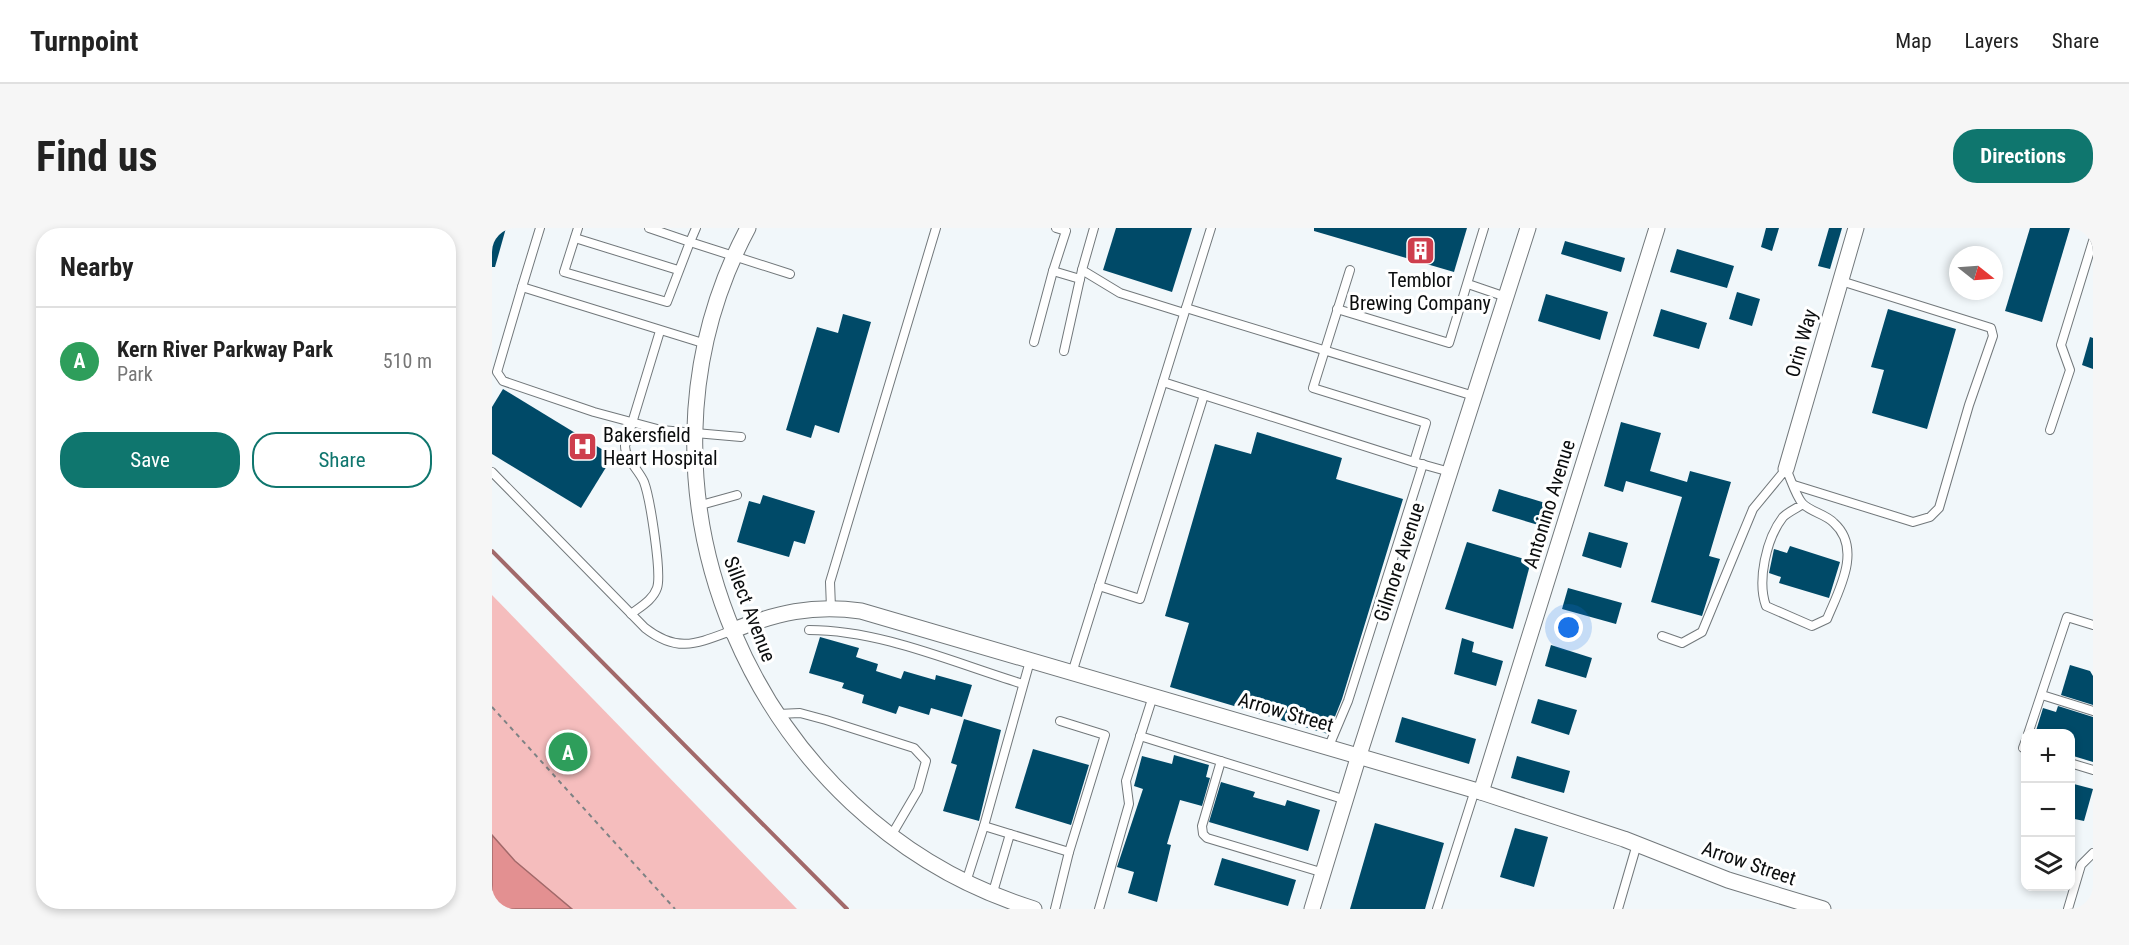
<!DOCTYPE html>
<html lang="en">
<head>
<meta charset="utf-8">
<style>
  :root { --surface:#fff; --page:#f6f6f6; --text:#222; --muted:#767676; --line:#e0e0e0; --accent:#0f766e }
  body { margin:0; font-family:"Roboto Condensed",sans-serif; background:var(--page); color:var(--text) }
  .controls { position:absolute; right:18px; bottom:18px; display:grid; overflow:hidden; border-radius:12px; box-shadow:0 3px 9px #0003 }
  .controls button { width:54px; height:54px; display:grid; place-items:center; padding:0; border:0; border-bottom:2px solid var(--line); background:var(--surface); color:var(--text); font:30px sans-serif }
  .compass { position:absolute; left:1457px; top:18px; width:54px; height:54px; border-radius:50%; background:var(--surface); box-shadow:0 3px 9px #0003; rotate:107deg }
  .you { position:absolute; left:1077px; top:400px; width:21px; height:21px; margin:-15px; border:4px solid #fff; border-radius:50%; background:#1a73e8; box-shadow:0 0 0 9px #1a73e833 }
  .badge { display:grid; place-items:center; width:39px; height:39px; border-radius:50%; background:var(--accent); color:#fff; font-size:20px; font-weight:700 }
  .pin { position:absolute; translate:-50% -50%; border:3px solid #fff; box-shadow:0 2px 6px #0006 }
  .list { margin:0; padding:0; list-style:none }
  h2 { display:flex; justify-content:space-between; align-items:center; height:78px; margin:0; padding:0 24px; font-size:26px }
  h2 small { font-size:20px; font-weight:400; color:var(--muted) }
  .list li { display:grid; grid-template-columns:39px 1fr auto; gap:18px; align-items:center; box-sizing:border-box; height:108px; padding:0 24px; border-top:2px solid var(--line) }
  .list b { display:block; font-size:22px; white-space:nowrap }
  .list p { margin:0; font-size:20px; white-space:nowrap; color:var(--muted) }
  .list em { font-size:20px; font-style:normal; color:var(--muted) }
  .actions { display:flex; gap:12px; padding:18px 24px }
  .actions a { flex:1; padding:14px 0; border:2px solid var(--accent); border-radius:24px; text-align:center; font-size:21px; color:var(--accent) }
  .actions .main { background:var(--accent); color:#fff }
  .icon { flex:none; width:33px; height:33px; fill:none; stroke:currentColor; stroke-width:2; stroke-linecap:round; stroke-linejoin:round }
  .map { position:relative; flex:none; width:1601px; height:681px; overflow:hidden; border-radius:24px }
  header { display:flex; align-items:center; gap:36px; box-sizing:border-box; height:84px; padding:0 30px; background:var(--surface); border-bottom:2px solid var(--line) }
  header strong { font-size:28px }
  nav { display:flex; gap:33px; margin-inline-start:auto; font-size:21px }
  .intro { display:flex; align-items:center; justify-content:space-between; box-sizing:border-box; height:144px; padding:0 36px }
  h1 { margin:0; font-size:42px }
  .button { padding:15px 27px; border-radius:24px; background:var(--accent); color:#fff; font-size:21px; font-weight:700 }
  main { display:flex; gap:36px; padding:0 36px }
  aside { flex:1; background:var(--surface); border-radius:24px; box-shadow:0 3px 9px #0003 }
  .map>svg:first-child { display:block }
  .green { fill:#f5bdbd }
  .water { fill:#e39091; stroke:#a2696a; stroke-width:1.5 }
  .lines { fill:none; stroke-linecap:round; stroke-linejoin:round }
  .stream { stroke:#a2696a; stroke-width:4 }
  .building { fill:#004a68 }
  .service-casing { stroke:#72787b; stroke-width:10 }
  .minor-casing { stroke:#72787b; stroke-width:17 }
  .path { stroke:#7e8284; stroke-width:2; stroke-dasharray:4.5 4.5; stroke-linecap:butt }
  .service { stroke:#fff; stroke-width:8 }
  .minor { stroke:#fff; stroke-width:15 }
  .labels { text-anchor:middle; stroke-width:6; stroke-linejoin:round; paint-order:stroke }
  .poi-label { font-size:20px; fill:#0b0d0e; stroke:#fff }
  .street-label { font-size:20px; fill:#0b0d0e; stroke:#fff }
</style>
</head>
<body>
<header>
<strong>Turnpoint</strong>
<nav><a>Map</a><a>Layers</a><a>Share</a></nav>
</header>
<div class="intro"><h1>Find us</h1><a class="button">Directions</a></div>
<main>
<aside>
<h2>Nearby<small></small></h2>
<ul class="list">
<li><span class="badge" style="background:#2e9e5b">A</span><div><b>Kern River Parkway Park</b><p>Park</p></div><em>510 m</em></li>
</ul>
<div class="actions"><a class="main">Save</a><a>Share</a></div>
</aside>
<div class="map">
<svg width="1601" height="681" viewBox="0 0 1601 681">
  <rect width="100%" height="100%" fill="#f1f7fa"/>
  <!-- green -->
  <polygon class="green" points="0,367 305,681 0,681"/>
  <!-- water -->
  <polygon class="water" points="0,607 23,633 80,681 0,681"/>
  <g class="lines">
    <!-- stream -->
    <polyline class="stream" points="0,323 355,681"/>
  </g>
  <!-- building -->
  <g class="building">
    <polygon points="0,0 14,0 3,39 0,39"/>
    <polygon points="624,0 700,0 680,64 611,42"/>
    <polygon points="822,0 975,0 962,44 822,3"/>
    <polygon points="1274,0 1287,0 1280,23 1269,19"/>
    <polygon points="1337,0 1350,0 1338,41 1326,38"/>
    <polygon points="1538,0 1578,0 1550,94 1513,83"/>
    <polygon points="1073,13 1133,30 1129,44 1069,26"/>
    <polygon points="1185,21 1242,38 1235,60 1178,44"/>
    <polygon points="1245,64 1268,71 1260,98 1237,91"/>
    <polygon points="1054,66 1116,84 1108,112 1046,93"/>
    <polygon points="1169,81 1215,95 1207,121 1161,108"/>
    <polygon points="1396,81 1464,101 1435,201 1380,185 1392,142 1379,139"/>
    <polygon points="351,86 379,94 347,205 323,197 319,210 294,202 325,99 346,105"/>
    <polygon points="1598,109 1601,110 1601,141 1590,137"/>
    <polygon points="11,161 121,228 89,280 0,226 0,179"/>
    <polygon points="1129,194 1169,205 1158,243 1195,254 1198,243 1239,254 1217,328 1228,331 1210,388 1159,374 1190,269 1134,253 1131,264 1112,258"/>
    <polygon points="765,204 850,230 844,251 911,271 850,471 836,506 678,459 697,395 673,388 723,216 759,226"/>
    <polygon points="1007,261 1060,277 1053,299 1000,283"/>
    <polygon points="271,267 323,283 313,316 302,313 297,329 245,314 257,273 268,276"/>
    <polygon points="1097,304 1136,315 1129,340 1090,328"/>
    <polygon points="975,314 1039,333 1021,401 953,381"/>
    <polygon points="1298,318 1348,334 1337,370 1287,355 1289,349 1277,345 1282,321 1295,325"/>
    <polygon points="1076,360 1130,375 1124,396 1070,381"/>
    <polygon points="328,409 367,420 364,429 386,436 384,443 409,451 412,443 443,452 444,447 480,457 470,489 439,480 437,487 407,478 404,486 370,475 372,467 350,460 352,455 317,445"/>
    <polygon points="970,410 982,414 980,424 1011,433 1004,458 962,446"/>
    <polygon points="1059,417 1100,430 1094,450 1053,438"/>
    <polygon points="1578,437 1598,443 1601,448 1601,477 1569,467"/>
    <polygon points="1046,471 1085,482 1077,507 1039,495"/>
    <polygon points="1566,478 1601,489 1601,534 1578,527 1578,506 1543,506 1551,480 1564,484"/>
    <polygon points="910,489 984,511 977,536 903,514"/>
    <polygon points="472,491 509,502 487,593 451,583 465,537 459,535"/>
    <polygon points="541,521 597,537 579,597 523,580"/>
    <polygon points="682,527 717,537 714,549 718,550 710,578 688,572 675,616 679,617 665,674 636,665 642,644 625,639 651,561 642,558 650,528 680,536"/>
    <polygon points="1025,528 1078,543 1072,565 1019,550"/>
    <polygon points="729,554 763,564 761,569 793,578 795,572 828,582 816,623 717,594"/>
    <polygon points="1578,555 1601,561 1592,593 1578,590"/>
    <polygon points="883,595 952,615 933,681 858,681"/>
    <polygon points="1023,600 1056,609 1042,659 1008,649"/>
    <polygon points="730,630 804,652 796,678 722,657"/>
  </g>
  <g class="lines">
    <defs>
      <g id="service">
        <polyline points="48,0 30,59 214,116"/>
        <polyline points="86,0 72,44 175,74 198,14 157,0"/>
        <polyline points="204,0 198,14 298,46"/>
        <polyline points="564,0 574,3 561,43 588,51"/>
        <polyline points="602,0 590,42 628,65 692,85"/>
        <polyline points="719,0 694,80 982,168"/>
        <polyline points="83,10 186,42"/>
        <polyline points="858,42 821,160 934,195 922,234 958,244"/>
        <polyline points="976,56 1014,69"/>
        <polyline points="30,59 5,144 11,153 102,184 169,202 249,209"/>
        <polyline points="694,80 671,154 922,234"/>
        <polyline points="845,81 957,115 992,0"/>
        <polyline points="542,114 561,43"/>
        <polyline points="572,123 590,42"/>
        <polyline points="1558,202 1578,142 1569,117 1601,13"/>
        <path d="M0,244L153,400C185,425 204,416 239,403"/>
        <polyline points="1302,257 1421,294 1438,289 1447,280 1477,177 1501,108 1499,100 1349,53"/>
        <polyline points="209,277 245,267"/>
        <polyline points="607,358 648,371 712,167"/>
        <polyline points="339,380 338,354 444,0"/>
        <path d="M139,386C148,379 161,372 165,360C170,346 158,270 152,254C147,242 133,231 133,218L168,103"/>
        <path d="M317,402C389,402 462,435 531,456"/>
        <path d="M1170,408L1190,415L1210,404L1261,281L1294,241C1299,251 1303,266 1310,275C1318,284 1334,286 1342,295C1371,321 1346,364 1335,391L1320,398L1274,378C1265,353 1274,311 1291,289C1296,284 1305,280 1311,276"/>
        <polyline points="580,445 671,154"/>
        <polyline points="1550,467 1601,483"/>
        <polyline points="286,486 308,485 334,492 422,520 434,533 426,562 399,608"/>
        <polyline points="568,493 613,507 577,624"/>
        <polyline points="1536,506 1575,389 1601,397"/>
        <polyline points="648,508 854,572"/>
        <polyline points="1534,512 1531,520 1534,521"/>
        <polyline points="837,518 856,473 931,236"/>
        <polyline points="729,533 710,598 711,606 715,610 832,645"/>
        <polyline points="1578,535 1601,542"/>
        <polyline points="492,598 538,433"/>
        <polyline points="475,651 492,598 518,606"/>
        <polyline points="501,664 518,606 577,624 563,681"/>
        <polyline points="607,681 637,576 634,553 661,468"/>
        <polyline points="945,681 983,562"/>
        <polyline points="1126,681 1145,616"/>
        <polyline points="1576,681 1589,637 1601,625"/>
      </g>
      <g id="minor">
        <path d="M256,0C117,261 263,595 542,681"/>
        <polyline points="1294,241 1364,0"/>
        <path d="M239,403C284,385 321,376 369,383L989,564L1132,611L1236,652L1331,681"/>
        <polyline points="989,564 1165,0"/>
        <polyline points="820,681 867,527 1036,0"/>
      </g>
    </defs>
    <!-- service casing -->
    <use href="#service" class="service-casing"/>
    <!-- minor casing -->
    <use href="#minor" class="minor-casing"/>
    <!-- path -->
    <polyline class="path" points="0,479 183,681"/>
    <!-- service -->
    <use href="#service" class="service"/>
    <!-- minor -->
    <use href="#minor" class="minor"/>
  </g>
  <!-- icons -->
  <defs>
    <symbol id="building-square" viewBox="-11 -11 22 22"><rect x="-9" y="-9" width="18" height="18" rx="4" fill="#ce3e4d" stroke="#fff"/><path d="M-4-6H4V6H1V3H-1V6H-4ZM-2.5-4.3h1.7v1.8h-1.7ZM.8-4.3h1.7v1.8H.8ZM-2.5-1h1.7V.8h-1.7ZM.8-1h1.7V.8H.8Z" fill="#fff"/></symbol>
    <symbol id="hospital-square" viewBox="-11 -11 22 22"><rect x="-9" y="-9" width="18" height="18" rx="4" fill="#ce3e4d" stroke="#fff"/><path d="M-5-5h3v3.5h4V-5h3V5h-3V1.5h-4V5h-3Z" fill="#fff"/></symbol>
  </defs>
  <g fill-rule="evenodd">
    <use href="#building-square" x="912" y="6" width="33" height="33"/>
    <use href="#hospital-square" x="74" y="202" width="33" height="33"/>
  </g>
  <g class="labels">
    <!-- poi labels -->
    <g class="poi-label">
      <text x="928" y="59">Temblor<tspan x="928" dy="23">Brewing Company</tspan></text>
      <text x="111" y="214" text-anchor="start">Bakersfield<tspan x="111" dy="23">Heart Hospital</tspan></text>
    </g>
    <!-- street labels -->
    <g class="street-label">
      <text transform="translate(1309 115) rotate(-74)" y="7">Orin Way</text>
      <text transform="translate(1057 276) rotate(-73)" y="7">Antonino Avenue</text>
      <text transform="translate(907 334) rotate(-72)" y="7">Gilmore Avenue</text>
      <text transform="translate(258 381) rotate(69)" y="7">Sillect Avenue</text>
      <text transform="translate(794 484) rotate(16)" y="7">Arrow Street</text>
      <text transform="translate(1257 635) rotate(19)" y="7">Arrow Street</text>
    </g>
  </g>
</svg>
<div class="controls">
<button>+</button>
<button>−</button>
<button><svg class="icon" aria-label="layers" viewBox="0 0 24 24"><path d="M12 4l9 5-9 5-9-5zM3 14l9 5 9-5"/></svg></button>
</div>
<svg class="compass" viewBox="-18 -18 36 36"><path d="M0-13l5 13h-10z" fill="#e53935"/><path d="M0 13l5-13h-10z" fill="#767676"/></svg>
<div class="you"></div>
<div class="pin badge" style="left:76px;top:524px;background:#2e9e5b">A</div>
</div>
</main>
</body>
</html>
